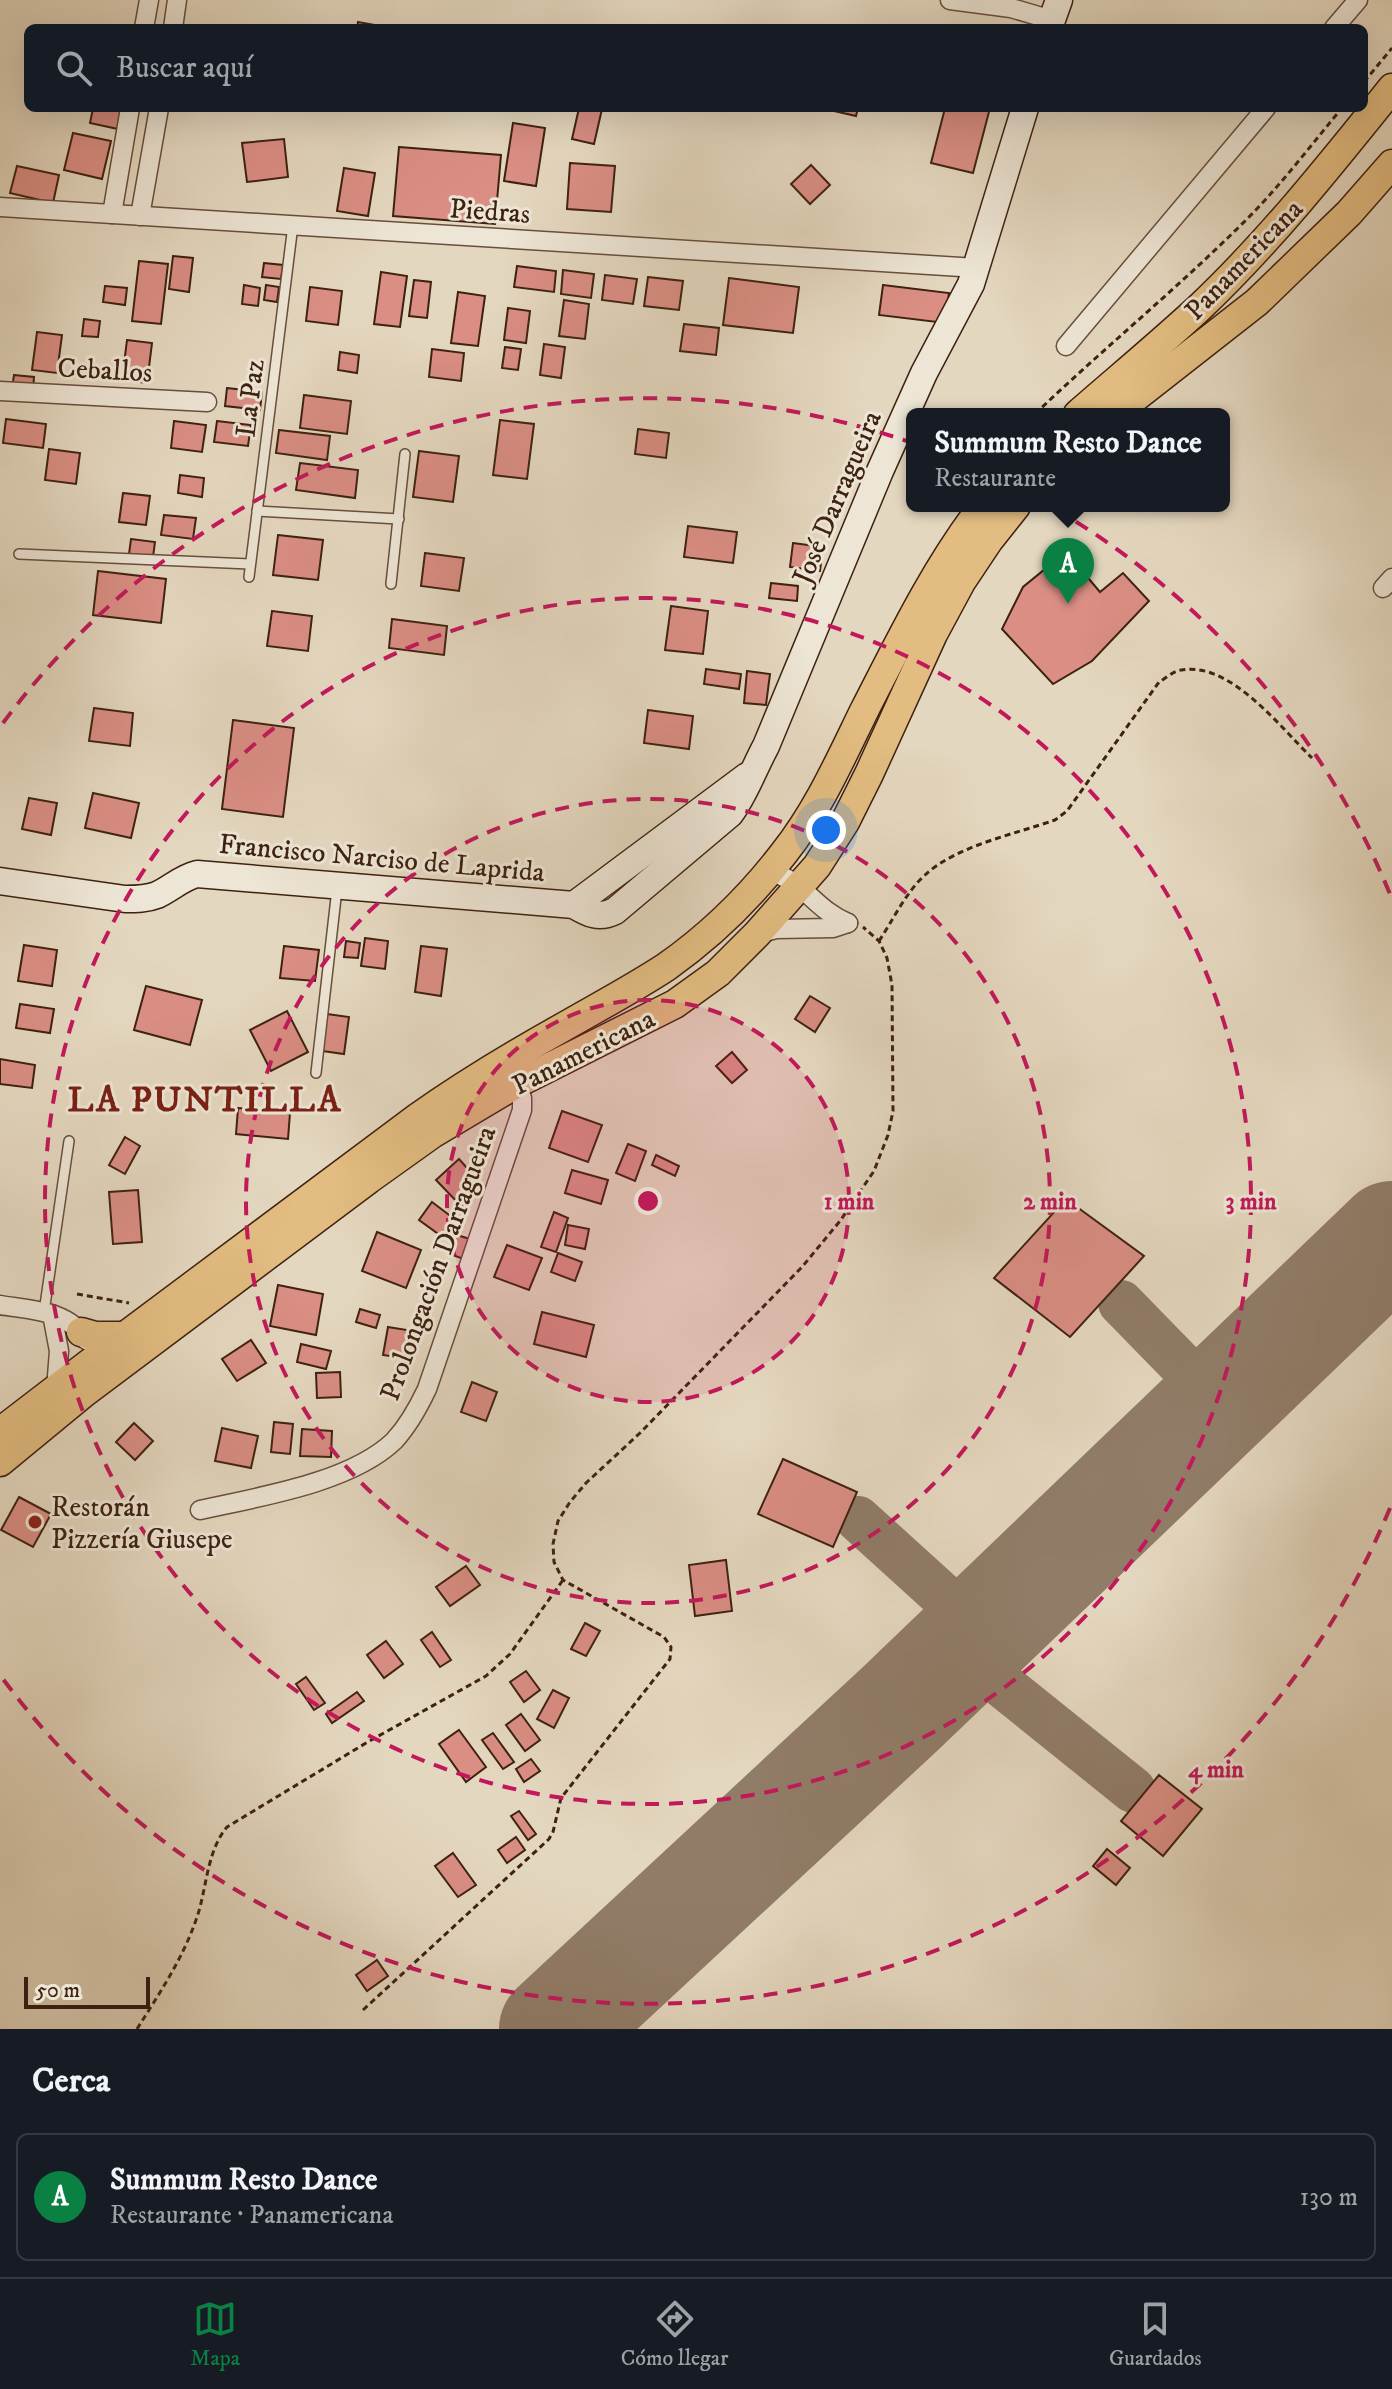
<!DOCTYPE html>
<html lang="es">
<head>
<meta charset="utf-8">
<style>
  :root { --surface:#171b24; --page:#242831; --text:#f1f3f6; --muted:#9ea1a6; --line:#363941; --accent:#0b8043 }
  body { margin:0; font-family:"IM FELL DW Pica",serif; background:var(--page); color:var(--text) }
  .scale { position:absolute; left:24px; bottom:20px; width:126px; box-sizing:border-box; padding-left:8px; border:4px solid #3e2110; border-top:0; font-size:22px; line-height:28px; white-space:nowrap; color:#3e2110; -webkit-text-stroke:6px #ede5d5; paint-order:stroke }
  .you { position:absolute; left:826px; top:830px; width:28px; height:28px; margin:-20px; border:6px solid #fff; border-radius:50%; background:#1a73e8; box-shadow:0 0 0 12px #1a73e833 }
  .badge { display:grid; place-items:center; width:52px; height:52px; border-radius:50%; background:var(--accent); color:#fff; font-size:26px; font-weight:700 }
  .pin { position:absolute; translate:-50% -66px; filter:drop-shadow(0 2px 4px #0008) }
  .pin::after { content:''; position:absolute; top:42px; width:28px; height:24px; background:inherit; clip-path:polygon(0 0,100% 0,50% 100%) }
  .popup { position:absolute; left:906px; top:408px; width:324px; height:104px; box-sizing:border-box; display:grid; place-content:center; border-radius:12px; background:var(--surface); filter:drop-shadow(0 2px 6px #0005); font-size:26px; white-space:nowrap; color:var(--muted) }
  .popup b { font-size:30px; color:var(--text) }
  .popup::after { content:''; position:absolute; left:50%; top:100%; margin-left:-16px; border:16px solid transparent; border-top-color:var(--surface) }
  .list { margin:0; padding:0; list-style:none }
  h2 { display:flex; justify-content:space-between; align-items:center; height:104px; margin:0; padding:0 32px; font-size:34px }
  h2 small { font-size:26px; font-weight:400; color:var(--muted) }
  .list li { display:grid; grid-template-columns:52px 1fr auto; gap:24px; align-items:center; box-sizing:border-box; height:128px; margin:0 16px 16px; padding:0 16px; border:2px solid var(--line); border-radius:12px }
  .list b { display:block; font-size:30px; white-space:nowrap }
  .list p { margin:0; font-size:26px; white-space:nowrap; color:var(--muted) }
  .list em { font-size:26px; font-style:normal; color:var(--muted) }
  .icon { flex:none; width:44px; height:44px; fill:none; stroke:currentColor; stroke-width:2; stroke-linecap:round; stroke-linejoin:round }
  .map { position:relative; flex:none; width:1392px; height:2029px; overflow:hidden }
  .search { position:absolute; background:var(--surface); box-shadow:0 8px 32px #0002; left:24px; right:24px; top:24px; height:88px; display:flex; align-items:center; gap:20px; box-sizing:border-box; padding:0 28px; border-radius:12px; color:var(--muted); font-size:30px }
  .sheet { height:248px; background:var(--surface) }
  nav { display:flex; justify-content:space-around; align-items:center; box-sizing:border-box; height:112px; border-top:2px solid var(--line); background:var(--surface); font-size:22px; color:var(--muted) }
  nav a { display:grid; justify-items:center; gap:4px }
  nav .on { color:var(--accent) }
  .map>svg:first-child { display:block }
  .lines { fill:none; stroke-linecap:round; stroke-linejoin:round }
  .taxiway { stroke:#917c68; stroke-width:46 }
  .runway { stroke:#917c68; stroke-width:112 }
  .building { fill:#da8e84; stroke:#3e2110; stroke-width:2 }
  .lane-casing { stroke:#684e3c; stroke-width:12 }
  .street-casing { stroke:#684e3c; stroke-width:21 }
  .secondary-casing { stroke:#3e2110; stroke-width:29 }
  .primary-casing { stroke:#3e2110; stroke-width:31 }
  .path { stroke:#3e2110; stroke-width:3; stroke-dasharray:6 4; stroke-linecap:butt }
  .lane { stroke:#ede5d5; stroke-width:9 }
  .street { stroke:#ede5d5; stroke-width:18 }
  .secondary { stroke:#ede5d5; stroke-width:26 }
  .primary { stroke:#e2bc80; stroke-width:28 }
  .ring { fill:none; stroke:#c2185b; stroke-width:4; stroke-dasharray:14 10 }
  .poi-dot { fill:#8f2418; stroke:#ede5d5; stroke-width:3 }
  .labels { text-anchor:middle; stroke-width:6; stroke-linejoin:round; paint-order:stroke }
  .street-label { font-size:28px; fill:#3e2110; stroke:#ede5d5 }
  .poi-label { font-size:28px; fill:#3e2110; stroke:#ede5d5; text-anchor:start }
  .district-label { font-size:36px; font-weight:bold; letter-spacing:2px; fill:#7a1f14; stroke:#ede5d5 }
  .centre { fill:#c2185b; stroke:#ede5d5; stroke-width:4 }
  .ring-label { font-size:24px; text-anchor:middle; font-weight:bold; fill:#c2185b; stroke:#ede5d5; stroke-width:6; stroke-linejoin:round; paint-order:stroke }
</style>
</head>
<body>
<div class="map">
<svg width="1392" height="2029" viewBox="0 0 1392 2029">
  <rect width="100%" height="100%" fill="#e4d7bf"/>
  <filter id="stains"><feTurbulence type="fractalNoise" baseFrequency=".0025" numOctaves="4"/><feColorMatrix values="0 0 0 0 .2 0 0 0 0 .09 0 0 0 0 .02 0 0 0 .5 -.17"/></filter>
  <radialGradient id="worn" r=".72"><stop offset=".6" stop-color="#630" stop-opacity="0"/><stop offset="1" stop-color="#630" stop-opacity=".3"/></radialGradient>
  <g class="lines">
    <!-- taxiway -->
    <g class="taxiway">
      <polyline points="1121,1303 1202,1386 1218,1388 1247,1376"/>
      <path d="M1194,1427C1205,1410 1207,1406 1202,1386"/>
      <path d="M858,1519L944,1597C966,1607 988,1604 1012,1602"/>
      <polyline points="960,1651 1133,1790"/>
      <polyline points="920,1690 947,1642 950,1611"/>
    </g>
    <!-- runway -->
    <polyline class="runway" points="555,2029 900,1709 1392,1237"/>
  </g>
  <!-- building -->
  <g class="building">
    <polygon points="358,22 391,28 357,28"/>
    <polygon points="93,108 123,108 118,129 90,123"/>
    <polygon points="579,108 602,109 594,144 572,139"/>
    <polygon points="821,108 858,108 856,116"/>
    <polygon points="945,108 990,108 973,173 931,163"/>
    <polygon points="513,123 545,128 536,186 504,181"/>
    <polygon points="73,133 111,141 102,179 64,170"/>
    <polygon points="284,139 288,177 247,182 242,143"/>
    <polygon points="399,147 501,155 495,224 393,216"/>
    <polygon points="570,163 615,166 611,212 567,209"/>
    <polygon points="811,165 830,185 810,204 791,184"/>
    <polygon points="17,166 59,175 53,203 10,193"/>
    <polygon points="344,168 375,173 368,216 337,211"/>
    <polygon points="173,256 193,258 189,292 169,289"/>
    <polygon points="139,261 168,264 161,324 132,321"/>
    <polygon points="264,263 283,265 281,279 262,277"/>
    <polygon points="517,266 556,271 554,292 514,287"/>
    <polygon points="563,270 594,274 591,298 561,294"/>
    <polygon points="381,272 407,276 400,327 374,324"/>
    <polygon points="605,275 637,279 633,304 602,300"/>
    <polygon points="648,277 683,281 679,310 644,306"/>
    <polygon points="729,278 799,287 793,333 723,325"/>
    <polygon points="414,280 431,282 427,318 409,316"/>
    <polygon points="244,285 260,288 258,306 242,304"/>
    <polygon points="266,285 279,287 277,302 264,300"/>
    <polygon points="883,285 949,293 945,323 879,315"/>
    <polygon points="105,286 127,288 125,305 103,302"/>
    <polygon points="310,287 342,291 338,325 306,321"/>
    <polygon points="458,292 485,296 478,346 451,343"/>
    <polygon points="564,300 589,304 585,339 559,336"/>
    <polygon points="508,308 530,311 526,343 504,340"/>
    <polygon points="84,319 100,321 98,337 82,336"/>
    <polygon points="684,324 719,328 716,355 680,351"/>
    <polygon points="37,332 62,335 57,373 32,370"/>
    <polygon points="127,340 152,343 147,383 122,380"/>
    <polygon points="544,344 565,347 561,378 540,375"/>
    <polygon points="505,347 521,349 518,370 502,368"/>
    <polygon points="432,349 464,353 461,381 429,377"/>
    <polygon points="340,352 359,355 357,373 338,370"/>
    <polygon points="14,375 34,377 33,390 12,388"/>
    <polygon points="227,388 262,392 260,410 225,406"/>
    <polygon points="304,395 351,401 347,434 300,428"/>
    <polygon points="6,419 46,424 43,448 3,443"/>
    <polygon points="500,420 534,424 527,479 493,475"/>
    <polygon points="174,421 206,425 202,452 171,448"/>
    <polygon points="217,421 251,425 248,446 214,442"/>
    <polygon points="638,429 669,433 666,458 635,454"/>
    <polygon points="279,430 330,436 327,460 276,453"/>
    <polygon points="49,449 80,453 76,484 45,480"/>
    <polygon points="419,451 459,456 453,502 413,497"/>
    <polygon points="300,463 358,470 355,498 296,490"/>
    <polygon points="180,475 204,478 202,497 178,493"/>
    <polygon points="123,493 150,496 146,525 119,522"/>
    <polygon points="164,515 196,518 193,539 161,535"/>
    <polygon points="688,526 737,532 733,563 684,557"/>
    <polygon points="278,535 323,540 318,580 273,575"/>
    <polygon points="131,539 155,542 153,557 129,554"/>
    <polygon points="793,543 823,547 820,571 790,567"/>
    <polygon points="1066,552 1100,592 1123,573 1149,601 1092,661 1053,684 1002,629 1023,587"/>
    <polygon points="425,553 464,558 459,591 421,586"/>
    <polygon points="98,571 166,579 161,623 93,615"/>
    <polygon points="771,583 798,586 797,601 769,598"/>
    <polygon points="671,606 708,611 703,654 665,650"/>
    <polygon points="272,611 312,616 308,651 267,646"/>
    <polygon points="392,619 447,626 444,655 389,648"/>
    <polygon points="706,669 741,674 739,689 704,684"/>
    <polygon points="747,671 770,674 766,705 744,703"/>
    <polygon points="94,708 133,713 130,746 89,741"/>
    <polygon points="648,710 693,716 689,749 644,743"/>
    <polygon points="233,720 294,728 283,817 222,809"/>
    <polygon points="93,793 139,803 131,838 85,828"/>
    <polygon points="29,798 57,803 51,835 22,829"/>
    <polygon points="365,938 388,941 385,969 361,966"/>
    <polygon points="346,941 360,943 358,958 344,957"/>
    <polygon points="24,945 57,950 52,986 18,981"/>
    <polygon points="284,946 319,950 315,981 280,978"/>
    <polygon points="421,946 447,949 441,996 415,992"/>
    <polygon points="146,986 202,1000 190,1045 134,1030"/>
    <polygon points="810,996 830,1008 815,1032 795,1019"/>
    <polygon points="20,1004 54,1009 50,1033 16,1028"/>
    <polygon points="287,1011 308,1052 271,1071 250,1030"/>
    <polygon points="327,1014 349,1017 344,1054 322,1051"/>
    <polygon points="732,1052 747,1070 732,1083 716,1066"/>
    <polygon points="0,1059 35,1065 32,1088 0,1084"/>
    <polygon points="238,1108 290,1113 288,1139 236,1134"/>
    <polygon points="562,1111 602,1125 588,1162 549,1148"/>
    <polygon points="125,1137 140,1146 125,1174 109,1165"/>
    <polygon points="628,1144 646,1151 635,1181 616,1173"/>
    <polygon points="656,1155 679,1166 675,1176 652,1165"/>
    <polygon points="459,1159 484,1187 462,1207 436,1180"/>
    <polygon points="572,1170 608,1180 601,1204 565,1193"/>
    <polygon points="138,1190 142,1242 113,1244 109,1192"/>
    <polygon points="1066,1199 1144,1256 1070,1337 994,1278"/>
    <polygon points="432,1202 457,1221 444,1238 419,1220"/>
    <polygon points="554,1212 568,1218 556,1252 541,1247"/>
    <polygon points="568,1225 589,1229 585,1249 565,1245"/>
    <polygon points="377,1232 421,1250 406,1288 362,1271"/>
    <polygon points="457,1235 473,1240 466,1260 450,1254"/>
    <polygon points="507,1245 542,1258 529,1290 494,1277"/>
    <polygon points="558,1253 582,1262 575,1281 551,1272"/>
    <polygon points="278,1285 323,1294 316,1335 270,1326"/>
    <polygon points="360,1309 380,1315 376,1328 356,1322"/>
    <polygon points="542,1312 594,1325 586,1357 534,1344"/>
    <polygon points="388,1327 413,1331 409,1359 383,1355"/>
    <polygon points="251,1340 266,1363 237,1381 222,1359"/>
    <polygon points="301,1344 331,1351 326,1369 297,1362"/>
    <polygon points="340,1372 341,1397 317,1398 316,1373"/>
    <polygon points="472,1382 497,1392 486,1421 461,1412"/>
    <polygon points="274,1422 293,1424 290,1454 271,1452"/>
    <polygon points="134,1423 153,1441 135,1460 116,1442"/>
    <polygon points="222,1428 258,1436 251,1468 215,1461"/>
    <polygon points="302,1429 332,1431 331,1457 300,1456"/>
    <polygon points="783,1459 857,1492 833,1547 758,1514"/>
    <polygon points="19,1497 51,1514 33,1547 1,1530"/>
    <polygon points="726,1560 732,1611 695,1616 689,1565"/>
    <polygon points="466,1566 480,1585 450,1606 436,1587"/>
    <polygon points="585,1623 600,1631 586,1656 571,1649"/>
    <polygon points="432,1632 451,1660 440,1667 421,1640"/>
    <polygon points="386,1641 403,1664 384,1678 367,1655"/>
    <polygon points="526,1671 540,1690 524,1702 510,1682"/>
    <polygon points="306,1677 325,1703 314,1710 296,1684"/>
    <polygon points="553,1690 569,1698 554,1728 537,1719"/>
    <polygon points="357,1692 364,1701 332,1723 326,1714"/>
    <polygon points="521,1714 540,1740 525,1751 506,1725"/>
    <polygon points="459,1730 486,1767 466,1782 439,1744"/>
    <polygon points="493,1733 514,1762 503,1769 482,1740"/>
    <polygon points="531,1759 540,1771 524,1782 516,1769"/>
    <polygon points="1159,1775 1202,1809 1163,1856 1121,1821"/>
    <polygon points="519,1811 536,1834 528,1840 511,1816"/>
    <polygon points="516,1837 525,1850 507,1863 498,1850"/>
    <polygon points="1107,1849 1130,1868 1116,1885 1093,1866"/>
    <polygon points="453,1853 476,1885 458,1897 435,1866"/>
    <polygon points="377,1960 388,1976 367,1991 356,1975"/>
  </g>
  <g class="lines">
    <defs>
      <g id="lane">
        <polyline points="257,511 399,519"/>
        <polyline points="19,554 250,564"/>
        <polyline points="249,577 293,225"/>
        <polyline points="391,584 405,454"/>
        <polyline points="316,1073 337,889"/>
        <polyline points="44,1312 69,1141"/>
      </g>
      <g id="street">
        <polyline points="950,0 1011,8 1052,20"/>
        <polyline points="144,28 149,0"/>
        <polyline points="173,28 177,0"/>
        <polyline points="1334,28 1358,0"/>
        <polyline points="0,207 977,268"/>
        <polyline points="112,214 130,108"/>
        <polyline points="140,216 159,108"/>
        <polyline points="1066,346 1266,108"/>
        <polyline points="0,391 207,402"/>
        <polyline points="1383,588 1392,578"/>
        <path d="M769,871C806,882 814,909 848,923"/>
        <polyline points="757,934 776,929 833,928 848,923"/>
        <path d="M0,1305C30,1310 69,1310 86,1340"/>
        <polyline points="52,1314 59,1351 56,1389"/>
        <path d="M200,1510C258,1497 350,1483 394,1441C408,1426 418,1408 427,1389L522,1110V1098L516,1084"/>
      </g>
      <g id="secondary">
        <polyline points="1049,28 1059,0"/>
        <path d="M0,881L125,899C136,899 147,899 157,895C172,888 181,878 197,874L574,905C589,914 599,919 615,911L730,814C745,794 754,768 766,746L880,471L924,373L971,284L1025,108"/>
        <polyline points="574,905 747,776"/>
      </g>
      <g id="primary">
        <path d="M1078,414C1118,379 1159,345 1198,309C1269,242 1331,164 1392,88"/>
        <polyline points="1114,414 1257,302 1349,213 1392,164"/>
        <polyline points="81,1332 95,1336 125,1336"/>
        <path d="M0,1432L125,1336L417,1118C465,1084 515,1054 567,1025C600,1006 634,988 666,967C710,936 751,896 784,853C818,810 840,760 864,711C900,641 935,568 983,506"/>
        <polyline points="0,1462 85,1392 369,1179 432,1134 516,1084 675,1004 718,973 757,934 817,866 845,822 869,774 933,634 961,582 989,540 1016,506"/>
      </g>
    </defs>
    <!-- lane casing -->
    <use href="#lane" class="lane-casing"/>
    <!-- street casing -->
    <use href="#street" class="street-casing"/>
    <!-- secondary casing -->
    <use href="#secondary" class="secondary-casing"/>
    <!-- primary casing -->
    <use href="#primary" class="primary-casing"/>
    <!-- path -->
    <g class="path">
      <polyline points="1364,82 1392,48"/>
      <path d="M1035,414C1104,348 1179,287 1247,219C1281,185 1311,145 1342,108"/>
      <path d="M879,941C893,920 906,892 925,875C956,846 1015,834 1055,820L1067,811L1159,682C1166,678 1173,671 1181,670C1230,661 1280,727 1312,758"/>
      <polyline points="77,1294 129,1303"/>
      <polyline points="363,2010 549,1839 553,1832 561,1798 670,1659 671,1647 664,1637 563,1580 554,1562 553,1544 558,1521 570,1502 586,1483 640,1433 802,1267 840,1221 874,1171 888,1135 893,1111 892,985 887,958 879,941 863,927"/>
      <path d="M137,2029C159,1994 182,1960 196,1920C207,1890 206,1852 227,1827L366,1743L486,1676L510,1654L563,1580"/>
    </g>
    <!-- lane -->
    <use href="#lane" class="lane"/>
    <!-- street -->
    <use href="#street" class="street"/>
    <!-- secondary -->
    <use href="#secondary" class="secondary"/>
    <!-- primary -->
    <use href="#primary" class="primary"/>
  </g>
  <!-- distance rings -->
  <circle cx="648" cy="1201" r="201" fill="#c2185b" fill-opacity=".12"/>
  <g class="ring">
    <circle cx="648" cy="1201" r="201"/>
    <circle cx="648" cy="1201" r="402"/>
    <circle cx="648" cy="1201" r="603"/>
    <path d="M1390 1508A803 803 0 0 1 3 1679M3 723A803 803 0 0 1 1390 894"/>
  </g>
  <!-- markers -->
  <circle class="poi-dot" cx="35" cy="1522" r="8"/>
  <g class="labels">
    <!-- street labels -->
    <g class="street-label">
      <text transform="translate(490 210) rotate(4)" y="10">Piedras</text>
      <text transform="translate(1243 259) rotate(-46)" y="10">Panamericana</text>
      <text transform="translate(105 369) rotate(3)" y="10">Ceballos</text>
      <text transform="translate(249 398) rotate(-83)" y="10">La Paz</text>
      <text transform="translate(836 497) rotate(-67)" y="10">José Darragueira</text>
      <text transform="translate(382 857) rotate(5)" y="10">Francisco Narciso de Laprida</text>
      <text transform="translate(583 1051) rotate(-27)" y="10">Panamericana</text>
      <text transform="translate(437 1263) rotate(-70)" y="10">Prolongación Darragueira</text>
    </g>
    <!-- poi labels -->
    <g class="poi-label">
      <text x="51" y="1516">Restorán<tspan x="51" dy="32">Pizzería Giusepe</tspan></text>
    </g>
    <!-- district labels -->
    <g class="district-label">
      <text x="205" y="1111">LA PUNTILLA</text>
    </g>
  </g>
  <circle cx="648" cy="1201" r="12" class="centre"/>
  <g class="ring-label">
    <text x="849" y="1209">1 min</text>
    <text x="1050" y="1209">2 min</text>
    <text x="1251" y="1209">3 min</text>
    <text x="1216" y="1777">4 min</text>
  </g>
  <rect width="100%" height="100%" filter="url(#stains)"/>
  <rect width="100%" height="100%" fill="url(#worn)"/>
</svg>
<div class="scale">50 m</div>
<div class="you"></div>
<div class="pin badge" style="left:1068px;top:604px">A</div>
<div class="popup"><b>Summum Resto Dance</b>Restaurante</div>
<div class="search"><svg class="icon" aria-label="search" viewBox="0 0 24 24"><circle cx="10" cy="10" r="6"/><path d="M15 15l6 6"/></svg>Buscar aquí</div>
</div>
<section class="sheet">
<h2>Cerca<small></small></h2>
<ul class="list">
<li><span class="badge">A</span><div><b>Summum Resto Dance</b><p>Restaurante · Panamericana</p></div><em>130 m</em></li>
</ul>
</section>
<nav>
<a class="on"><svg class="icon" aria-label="map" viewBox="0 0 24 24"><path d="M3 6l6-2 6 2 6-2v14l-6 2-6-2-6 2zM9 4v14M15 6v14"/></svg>Mapa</a>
<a><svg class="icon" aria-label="directions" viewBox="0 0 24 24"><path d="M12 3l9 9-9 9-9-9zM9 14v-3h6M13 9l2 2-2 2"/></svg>Cómo llegar</a>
<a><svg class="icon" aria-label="saved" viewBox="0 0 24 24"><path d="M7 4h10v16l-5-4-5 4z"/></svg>Guardados</a>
</nav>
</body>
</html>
